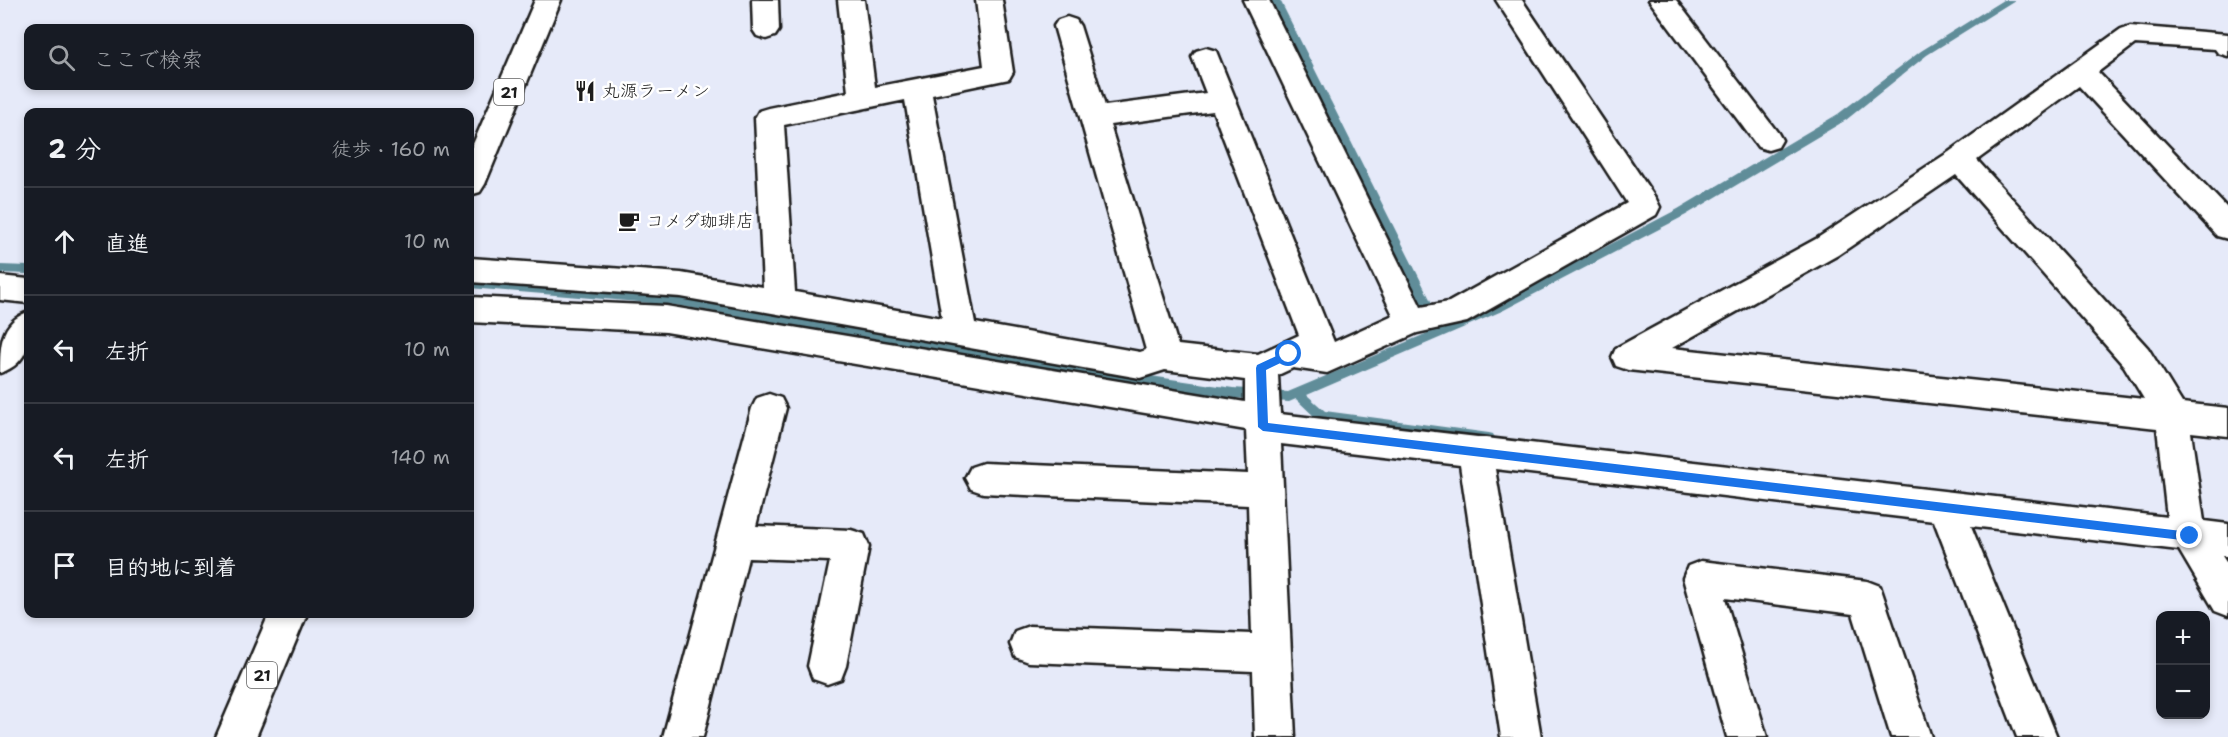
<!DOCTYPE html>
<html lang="ja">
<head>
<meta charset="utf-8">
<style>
  :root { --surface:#171b24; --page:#20242c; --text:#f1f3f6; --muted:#9ea1a6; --line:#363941 }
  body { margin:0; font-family:"Shantell Sans","Klee One",sans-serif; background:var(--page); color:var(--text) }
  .controls { position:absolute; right:18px; bottom:18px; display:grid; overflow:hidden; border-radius:12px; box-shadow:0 3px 9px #0003 }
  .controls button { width:54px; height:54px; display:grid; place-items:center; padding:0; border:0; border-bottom:2px solid var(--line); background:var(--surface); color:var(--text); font:30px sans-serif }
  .stop { position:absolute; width:18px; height:18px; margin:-14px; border:4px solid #1a73e8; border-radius:50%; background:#fff }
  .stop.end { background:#1a73e8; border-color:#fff; box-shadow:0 2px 6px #0008 }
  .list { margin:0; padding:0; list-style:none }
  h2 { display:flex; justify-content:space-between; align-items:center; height:78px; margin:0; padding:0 24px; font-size:26px }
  h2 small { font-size:20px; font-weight:400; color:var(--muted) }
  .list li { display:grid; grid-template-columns:39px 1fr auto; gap:18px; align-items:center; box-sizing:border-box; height:108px; padding:0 24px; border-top:2px solid var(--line) }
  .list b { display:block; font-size:22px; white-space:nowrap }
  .list em { font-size:20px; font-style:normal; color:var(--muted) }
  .icon { flex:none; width:33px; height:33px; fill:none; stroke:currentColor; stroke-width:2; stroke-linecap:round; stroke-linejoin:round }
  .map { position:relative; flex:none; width:2228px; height:737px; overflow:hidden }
  .search { position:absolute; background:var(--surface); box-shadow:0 3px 9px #0003; left:24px; top:24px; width:450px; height:66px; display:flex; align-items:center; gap:15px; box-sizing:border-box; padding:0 21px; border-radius:12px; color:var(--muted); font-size:22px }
  .panel { position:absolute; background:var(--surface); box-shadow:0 3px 9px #0003; left:24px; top:108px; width:450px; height:510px; border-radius:12px }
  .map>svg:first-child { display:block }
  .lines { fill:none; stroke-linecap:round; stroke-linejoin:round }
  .stream { fill:#608d99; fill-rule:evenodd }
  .minor-casing { stroke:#1c1c1c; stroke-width:5 }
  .primary-casing { stroke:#1c1c1c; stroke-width:5 }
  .minor { fill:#fff; fill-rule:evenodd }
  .primary { fill:#fff; fill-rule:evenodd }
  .route { fill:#1a73e8 }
  .labels { text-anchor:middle; stroke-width:5; stroke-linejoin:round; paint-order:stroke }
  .shield { fill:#fff; stroke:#606060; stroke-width:1.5 }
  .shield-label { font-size:16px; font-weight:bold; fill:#1c1c1c }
  .poi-label { font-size:18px; fill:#1c1c1c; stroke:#fff; text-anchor:start }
</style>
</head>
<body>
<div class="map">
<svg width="2228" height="737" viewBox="0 0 2228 737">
  <rect width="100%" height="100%" fill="#e6eaf9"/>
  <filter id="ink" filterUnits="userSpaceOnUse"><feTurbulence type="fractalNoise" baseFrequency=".0167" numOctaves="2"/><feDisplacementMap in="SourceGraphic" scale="12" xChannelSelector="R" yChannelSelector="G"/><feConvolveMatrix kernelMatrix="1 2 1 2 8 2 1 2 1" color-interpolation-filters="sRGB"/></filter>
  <g filter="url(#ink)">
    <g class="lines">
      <!-- stream -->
      <g class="stream">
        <polygon points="1270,0 1280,0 1440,319 1438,322 1430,322"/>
        <polygon points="2003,0 2015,0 1927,55 1846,120 1686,215 1502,311 1307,395 1325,411 1489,433 1493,434 1495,438 1493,442 1489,443 1322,421 1318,420 1296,399 1289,402 1233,398 1102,379 675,305 470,288 470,280 675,295 1102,369 1233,388 1288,392 1494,305 1678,209 1838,114 1921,51"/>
        <polygon points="0,265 28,266 28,274 0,273"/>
      </g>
      <defs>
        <g id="minor">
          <polygon points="752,0 778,0 779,30 775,36 766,39 757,36 753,30"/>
          <path d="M838,0H864L875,87L984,66L976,0H1002L1013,72L1009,79L932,95L975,323L1140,352L1146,350L1054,26L1058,20L1067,17L1076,20L1080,26L1105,106L1206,93L1192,57L1196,51L1206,48L1216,51L1334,342L1393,315L1243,0H1269L1421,307L1449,302L1627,203L1496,0H1522L1656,199L1660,207L1656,215L1467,322L1417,333L1327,373L1293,368L1278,375L1280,414L2167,517L2157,428L1628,370L1616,366L1612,357L1616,348L1816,239L1949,152L2121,29L2130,26L2228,34V56L2218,53L2215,49L2135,44L2098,72L2228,209V239L2217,236L2079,86L1977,160L2148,348L2182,403L2228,408V436L2191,432L2204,521L2228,524V556H2222L2228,565V616L2215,611L2179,550L1971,526L2057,737H2017L1934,521L1495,469L1541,737H1501L1460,465L1281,444L1295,737H1255L1253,671L1029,662L1015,657L1010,644L1015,631L1029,626L1252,634L1248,505L983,493L971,489L965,478L971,467L983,463L1248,474L1246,430L666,332L470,322V297L666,306L1245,402V380L1165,370L1140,378L681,297L470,282V258L681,273L763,287L755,118L759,111L769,108L848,92ZM905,100L942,318L795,292L784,125ZM1213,111L1299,335L1258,354L1178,345L1110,125ZM1956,175L2124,366L2144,399L1672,348L1838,255Z"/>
          <polygon points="1649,0 1676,0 1778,133 1782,140 1778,147 1768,150 1758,147"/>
          <polygon points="0,276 28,279 28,303 0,300"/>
          <path d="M28,312C31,339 30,363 0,373C0,346 0,322 28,312Z"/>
          <polygon points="769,394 781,398 786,408 756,526 851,530 864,534 869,546 846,666 841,679 827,684 813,679 808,666 830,561 748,558 703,737 663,737 752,408 757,398"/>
          <polygon points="1701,561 1867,581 1880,586 1931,737 1891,737 1853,614 1725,598 1767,737 1727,737 1683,578 1688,566"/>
        </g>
        <g id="primary">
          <polygon points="535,0 561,0 485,184 480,192 470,195 470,151"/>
          <polygon points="269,614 307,614 256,737 216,737"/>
        </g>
      </defs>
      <!-- minor casing -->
      <use href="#minor" class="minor-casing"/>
      <!-- primary casing -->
      <use href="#primary" class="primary-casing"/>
      <!-- minor -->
      <use href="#minor" class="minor"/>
      <!-- primary -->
      <use href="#primary" class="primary"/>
    </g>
  </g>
  <!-- route -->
  <polygon class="route" points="1289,350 1293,352 1293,357 1266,370 1268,423 2190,532 2195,536 2190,541 1263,431 1258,427 1256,368 1257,365"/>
  <!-- icons -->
  <defs>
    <symbol id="restaurant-bare" viewBox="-9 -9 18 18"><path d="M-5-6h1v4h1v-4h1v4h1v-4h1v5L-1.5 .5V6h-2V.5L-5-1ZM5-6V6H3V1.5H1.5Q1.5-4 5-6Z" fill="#1c1c1c" stroke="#fff" stroke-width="2.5" paint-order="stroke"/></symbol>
    <symbol id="cafe-bare" viewBox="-9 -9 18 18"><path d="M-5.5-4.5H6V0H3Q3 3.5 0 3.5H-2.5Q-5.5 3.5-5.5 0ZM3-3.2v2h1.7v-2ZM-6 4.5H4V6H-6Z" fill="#1c1c1c" stroke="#fff" stroke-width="2.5" paint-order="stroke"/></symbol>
  </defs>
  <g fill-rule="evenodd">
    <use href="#restaurant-bare" x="570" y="76" width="30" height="30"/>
    <use href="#cafe-bare" x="614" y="206" width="30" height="30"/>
  </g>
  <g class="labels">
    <!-- shield labels -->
    <g class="shield">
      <rect x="494" y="79" width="30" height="26" rx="4.5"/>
      <rect x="247" y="662" width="30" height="26" rx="4.5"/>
    </g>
    <g class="shield-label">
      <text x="509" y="98">21</text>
      <text x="262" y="681">21</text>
    </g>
    <!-- poi labels -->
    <g class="poi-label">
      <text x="602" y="97">丸源ラーメン</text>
      <text x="646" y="227">コメダ珈琲店</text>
    </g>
  </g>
</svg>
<div class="controls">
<button>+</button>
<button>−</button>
</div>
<div class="stop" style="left:1289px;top:354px"></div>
<div class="stop end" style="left:2190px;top:536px"></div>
<div class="search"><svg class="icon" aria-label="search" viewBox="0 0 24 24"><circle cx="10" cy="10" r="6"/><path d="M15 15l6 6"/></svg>ここで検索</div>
<section class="panel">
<h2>2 分<small>徒歩 · 160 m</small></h2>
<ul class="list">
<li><svg class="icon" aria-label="ahead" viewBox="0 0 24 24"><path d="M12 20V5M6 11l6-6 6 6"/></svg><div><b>直進</b></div><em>10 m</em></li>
<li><svg class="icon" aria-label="left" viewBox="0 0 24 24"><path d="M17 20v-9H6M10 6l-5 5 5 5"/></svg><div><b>左折</b></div><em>10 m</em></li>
<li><svg class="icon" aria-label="left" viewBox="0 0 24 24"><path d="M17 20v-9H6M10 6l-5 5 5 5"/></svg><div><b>左折</b></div><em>140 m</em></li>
<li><svg class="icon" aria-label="arrive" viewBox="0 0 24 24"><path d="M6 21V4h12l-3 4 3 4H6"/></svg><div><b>目的地に到着</b></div></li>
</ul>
</section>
</div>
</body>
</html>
